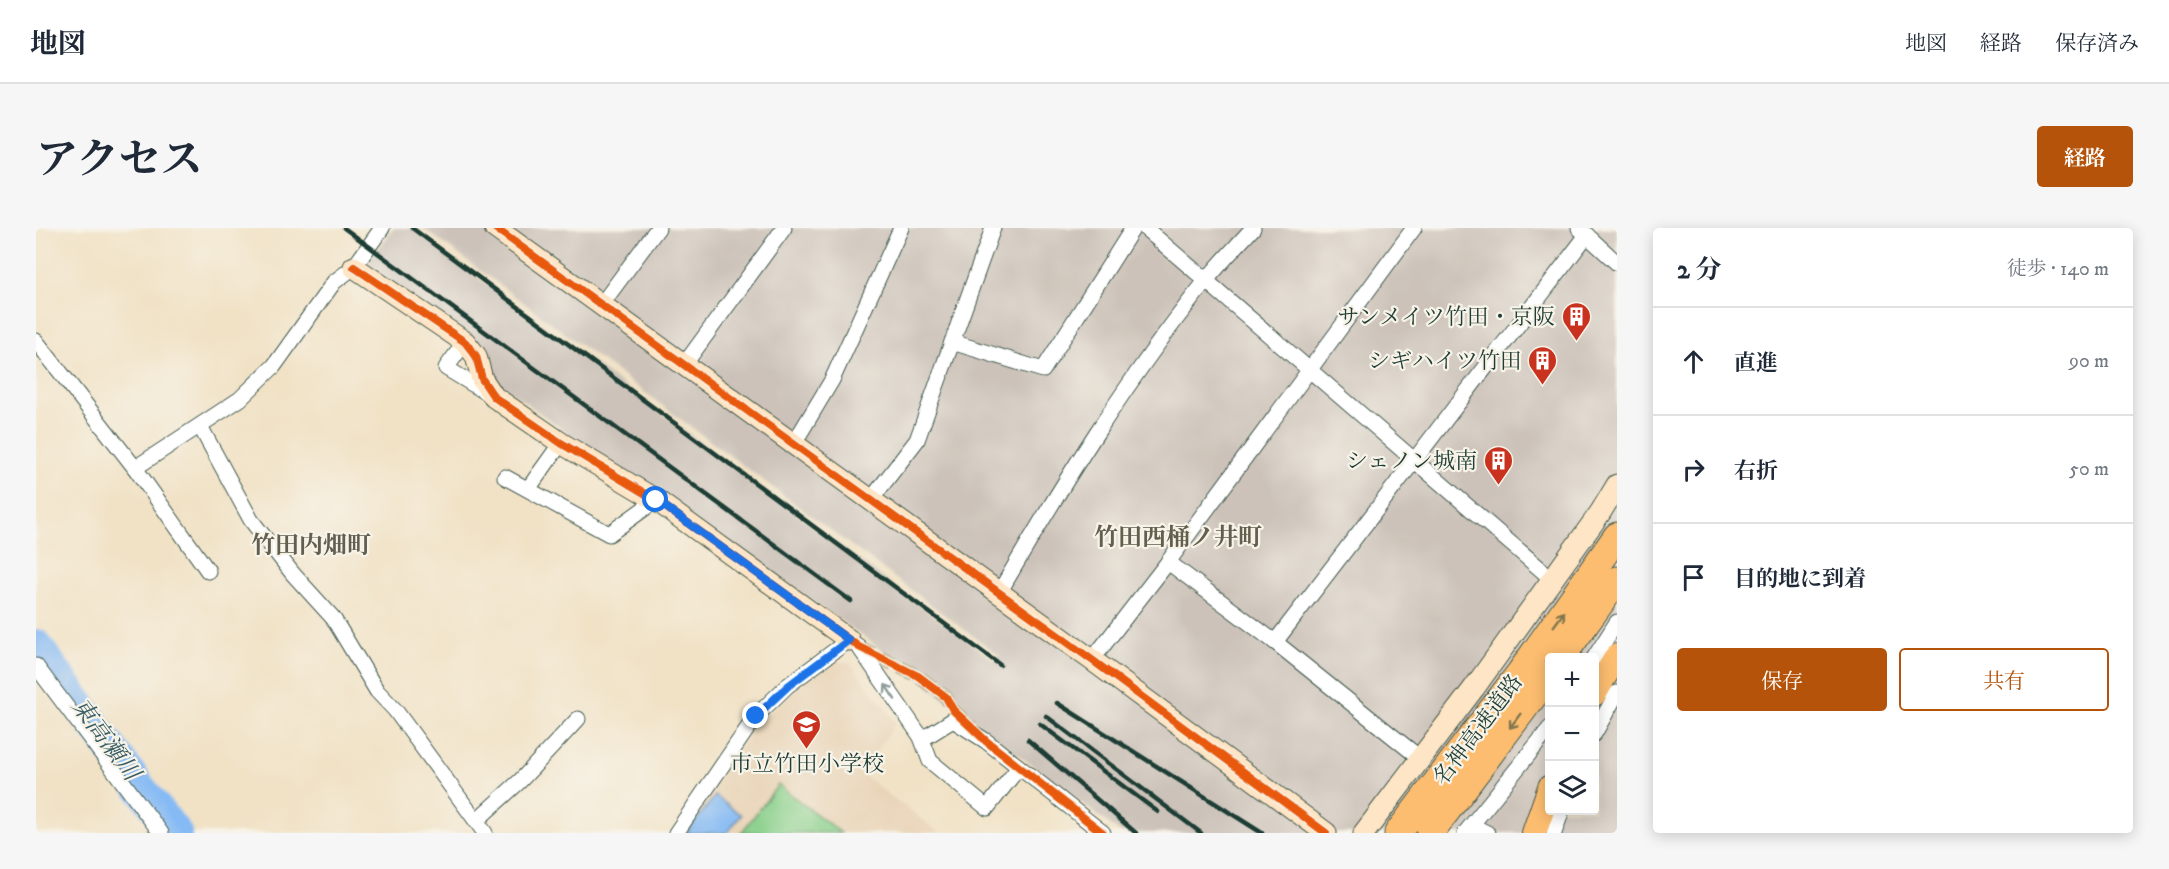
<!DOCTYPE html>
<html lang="ja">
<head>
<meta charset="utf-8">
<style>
  :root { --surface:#fff; --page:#f6f6f7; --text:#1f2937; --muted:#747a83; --line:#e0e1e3; --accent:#b45309 }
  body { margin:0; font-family:"IM FELL DW Pica","Noto Serif JP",serif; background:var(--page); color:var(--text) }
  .controls { position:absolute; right:18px; bottom:18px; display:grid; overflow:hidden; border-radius:6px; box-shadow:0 3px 15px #0003 }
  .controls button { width:54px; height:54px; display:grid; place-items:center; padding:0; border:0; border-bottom:2px solid var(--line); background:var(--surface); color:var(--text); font:30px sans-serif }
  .stop { position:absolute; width:18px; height:18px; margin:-14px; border:4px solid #1a73e8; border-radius:50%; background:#fff }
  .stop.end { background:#1a73e8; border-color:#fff; box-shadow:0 2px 6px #0008 }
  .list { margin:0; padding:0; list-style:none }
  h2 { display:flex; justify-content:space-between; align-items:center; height:78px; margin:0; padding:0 24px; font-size:26px }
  h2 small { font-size:20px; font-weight:400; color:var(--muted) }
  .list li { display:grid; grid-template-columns:39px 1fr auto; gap:18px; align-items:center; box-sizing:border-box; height:108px; padding:0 24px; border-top:2px solid var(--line) }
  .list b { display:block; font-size:22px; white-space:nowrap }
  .list em { font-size:20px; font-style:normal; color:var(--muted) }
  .actions { display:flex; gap:12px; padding:18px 24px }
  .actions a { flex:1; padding:14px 0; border:2px solid var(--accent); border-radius:6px; text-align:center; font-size:21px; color:var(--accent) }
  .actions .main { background:var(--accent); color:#fff }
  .icon { flex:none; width:33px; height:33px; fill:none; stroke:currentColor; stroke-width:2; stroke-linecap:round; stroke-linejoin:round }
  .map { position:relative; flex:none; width:1581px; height:605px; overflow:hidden; border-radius:6px }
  header { display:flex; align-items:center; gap:36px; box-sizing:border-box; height:84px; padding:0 30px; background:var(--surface); border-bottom:2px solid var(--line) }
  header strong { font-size:28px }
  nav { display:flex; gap:33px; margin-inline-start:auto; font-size:21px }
  .intro { display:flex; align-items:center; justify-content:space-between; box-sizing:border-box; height:144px; padding:0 36px }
  h1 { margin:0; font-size:42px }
  .button { padding:15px 27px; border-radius:6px; background:var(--accent); color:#fff; font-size:21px; font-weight:700 }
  main { display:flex; gap:36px; padding:0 36px }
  aside { flex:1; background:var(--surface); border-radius:6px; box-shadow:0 3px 15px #0003 }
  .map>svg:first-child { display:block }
  .built { fill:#e9d4b8 }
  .industrial { fill:#ccc2b9; fill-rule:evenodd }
  .green { fill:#87cf8a; stroke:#53865f; stroke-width:1.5 }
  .water { fill:#85baf4; stroke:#527c94; stroke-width:1.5 }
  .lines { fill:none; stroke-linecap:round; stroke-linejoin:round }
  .river { stroke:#85baf4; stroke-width:32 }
  .street-tunnel { stroke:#c7c1a9; stroke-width:15; stroke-dasharray:15 8; stroke-linecap:butt }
  .street-casing { stroke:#3e564a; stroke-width:17 }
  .secondary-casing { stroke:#3e564a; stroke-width:23 }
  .primary-casing { stroke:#3e564a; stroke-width:26 }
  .highway-casing { stroke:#3e564a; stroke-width:29 }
  .street { stroke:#fff; stroke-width:15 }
  .secondary { stroke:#fee5c5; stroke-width:21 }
  .primary { stroke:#fcbd6f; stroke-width:24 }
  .highway { stroke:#fcbd6f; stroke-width:27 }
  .rail { stroke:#1f3d34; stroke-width:4.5 }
  .cycleway-casing { stroke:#f7f3e8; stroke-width:11 }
  .cycleway { stroke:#e8590c; stroke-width:8 }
  .oneway { stroke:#82774f }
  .oneway2 { stroke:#8f9e9a }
  .route { stroke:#1a73e8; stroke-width:8 }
  .labels { text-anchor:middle; stroke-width:4.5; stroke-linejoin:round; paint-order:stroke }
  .poi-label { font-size:22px; fill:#1f3d34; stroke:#f7f3e8; text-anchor:end }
  .street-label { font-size:22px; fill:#1f3d34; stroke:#f7f3e8 }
  .neighbourhood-label { font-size:24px; font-weight:bold; fill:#635f4e; stroke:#f7f3e8 }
  .water-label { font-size:24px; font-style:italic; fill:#385c64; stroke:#f7f3e8 }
</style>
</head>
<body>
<header>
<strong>地図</strong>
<nav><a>地図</a><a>経路</a><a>保存済み</a></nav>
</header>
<div class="intro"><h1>アクセス</h1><a class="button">経路</a></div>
<main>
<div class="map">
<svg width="1581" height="605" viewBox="0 0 1581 605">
  <rect width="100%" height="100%" fill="#f7f3e8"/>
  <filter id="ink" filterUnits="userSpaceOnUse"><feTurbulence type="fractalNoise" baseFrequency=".0167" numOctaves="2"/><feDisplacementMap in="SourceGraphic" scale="12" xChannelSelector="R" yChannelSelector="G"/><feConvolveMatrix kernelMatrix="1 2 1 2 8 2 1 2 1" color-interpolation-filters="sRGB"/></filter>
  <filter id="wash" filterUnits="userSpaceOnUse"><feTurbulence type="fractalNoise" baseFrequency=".008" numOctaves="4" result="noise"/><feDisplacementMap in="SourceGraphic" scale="24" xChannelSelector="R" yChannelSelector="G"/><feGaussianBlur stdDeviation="1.35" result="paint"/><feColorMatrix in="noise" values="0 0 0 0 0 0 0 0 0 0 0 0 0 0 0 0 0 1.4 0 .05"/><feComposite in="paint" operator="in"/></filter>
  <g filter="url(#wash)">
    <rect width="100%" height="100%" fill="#f1e2c6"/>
    <!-- built -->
    <polygon class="built" points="794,432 814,435 860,495 824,545 904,605 643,605 718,500 751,468"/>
    <!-- industrial -->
    <path class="industrial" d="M358,0H375L959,433L963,427L387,0H1581V605H1085L831,411L567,230L461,154L442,116L331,36ZM1514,430H1558V582H1514Z"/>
    <!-- green -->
    <polygon class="green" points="742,557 805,605 705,605"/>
    <!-- water -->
    <polygon class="water" points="679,568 705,587 691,605 650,605"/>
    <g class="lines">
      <!-- river -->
      <polyline class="river" points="0,417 102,557 140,605"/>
    </g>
  </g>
  <g filter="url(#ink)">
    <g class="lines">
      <!-- street-tunnel -->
      <polyline class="street-tunnel" points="823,419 882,448 910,469 917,482 936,499"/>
      <defs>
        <g id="street">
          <polyline points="1109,0 1516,351"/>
          <polyline points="1543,0 1581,35"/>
          <polyline points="565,77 622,0"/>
          <polyline points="0,113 99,240 172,343"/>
          <polyline points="429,114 410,140 453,166"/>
          <polyline points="916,114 1007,142 1097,0"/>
          <polyline points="648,137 748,0"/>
          <polyline points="164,198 215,292 257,346 297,390 341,463 359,482 449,605"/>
          <polyline points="757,217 796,152 865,0"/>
          <polyline points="99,240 204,171 238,138 298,54 318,39 346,0"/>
          <polyline points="469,249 573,306 620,272"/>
          <polyline points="492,261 525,215"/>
          <polyline points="834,273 881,212 957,0"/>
          <polyline points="1132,334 1239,414 1385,531"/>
          <path d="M963,365C1025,258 1091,151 1169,54C1184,35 1201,18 1217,0"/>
          <polyline points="1239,414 1551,7"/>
          <polyline points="1558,430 1581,394"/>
          <polyline points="1056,432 1132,334 1378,0"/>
          <polyline points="0,438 125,605"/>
          <polyline points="1558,506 1581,465"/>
          <polyline points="885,509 893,507 917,492 950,513 1067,605"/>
          <polyline points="441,592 484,553 542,491"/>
          <polyline points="640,605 720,488 751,458 813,412 823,419 885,509 894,533 951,580 983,539"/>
          <polyline points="1429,605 1514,500"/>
          <polyline points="1430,605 1441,600 1451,605"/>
          <polyline points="1518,605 1526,582"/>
        </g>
        <g id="secondary">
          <polyline points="459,0 1056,432 1290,605"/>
          <polyline points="318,39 429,114 440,128 446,151 458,169 525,215 620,272 813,412"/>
          <polyline points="1328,605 1438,460 1564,285 1581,257"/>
        </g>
        <g id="primary">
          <polyline points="1558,466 1581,428"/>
          <polyline points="1498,605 1514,559"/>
        </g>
        <g id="highway">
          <polyline points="1525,430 1581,352"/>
          <polyline points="1362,605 1484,445 1581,308"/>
          <polyline points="1394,605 1514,446"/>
        </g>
      </defs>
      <!-- street casing -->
      <use href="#street" class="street-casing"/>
      <!-- secondary casing -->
      <use href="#secondary" class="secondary-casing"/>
      <!-- primary casing -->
      <use href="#primary" class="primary-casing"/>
      <!-- highway casing -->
      <use href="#highway" class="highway-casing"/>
      <!-- street -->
      <use href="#street" class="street"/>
      <!-- secondary -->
      <use href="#secondary" class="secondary"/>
      <!-- primary -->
      <use href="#primary" class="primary"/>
      <!-- highway -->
      <use href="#highway" class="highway"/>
      <!-- rail -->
      <g class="rail">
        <polyline points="308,0 815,373"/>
        <polyline points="376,0 964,437"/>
        <polyline points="1021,475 1226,605"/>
        <polyline points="1010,488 1165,605"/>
        <polyline points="1004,496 1122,584"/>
        <polyline points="992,512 1100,605"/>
      </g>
      <defs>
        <g id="cycleway">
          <polyline points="459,0 1056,432 1290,605"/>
          <polyline points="318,39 429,114 440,128 446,151 458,169 525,215 620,272 823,419 882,448 910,469 917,482 950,513 1067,605"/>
        </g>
      </defs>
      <!-- cycleway casing -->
      <use href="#cycleway" class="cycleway-casing"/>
      <!-- cycleway -->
      <use href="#cycleway" class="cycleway"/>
    </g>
    <!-- one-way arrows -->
    <defs><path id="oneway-shaft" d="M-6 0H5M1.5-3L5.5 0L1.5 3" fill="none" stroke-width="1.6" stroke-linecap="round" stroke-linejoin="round" transform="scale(1.5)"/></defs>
    <g class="oneway">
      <use href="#oneway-shaft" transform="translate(1523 391) rotate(-54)"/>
      <use href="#oneway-shaft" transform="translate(1479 493) rotate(127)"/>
    </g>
    <use class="oneway2" href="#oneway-shaft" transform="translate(854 464) rotate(-124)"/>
  </g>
  <g class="lines" filter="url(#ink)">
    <!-- route -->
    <polyline class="route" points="620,272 813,412 752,458 720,488"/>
  </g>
  <!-- icons -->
  <defs>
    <symbol id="building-pin" viewBox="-11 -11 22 30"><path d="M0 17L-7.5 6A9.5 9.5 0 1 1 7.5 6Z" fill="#c8321e" stroke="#f7f3e8"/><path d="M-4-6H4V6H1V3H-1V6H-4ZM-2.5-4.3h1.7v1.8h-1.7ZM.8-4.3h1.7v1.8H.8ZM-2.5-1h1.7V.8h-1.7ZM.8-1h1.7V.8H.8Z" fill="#fff"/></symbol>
    <symbol id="school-pin" viewBox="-11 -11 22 30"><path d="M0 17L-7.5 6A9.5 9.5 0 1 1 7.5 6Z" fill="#c8321e" stroke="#f7f3e8"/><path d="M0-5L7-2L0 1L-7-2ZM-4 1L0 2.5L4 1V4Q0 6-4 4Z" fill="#fff"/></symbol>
  </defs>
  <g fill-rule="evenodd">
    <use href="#building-pin" x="1524" y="72" width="33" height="45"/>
    <use href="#building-pin" x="1490" y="116" width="33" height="45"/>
    <use href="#building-pin" x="1446" y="216" width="33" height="45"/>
    <use href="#school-pin" x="754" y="480" width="33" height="45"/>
  </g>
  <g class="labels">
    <!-- poi labels -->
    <g class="poi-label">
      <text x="1519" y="96">サンメイツ竹田・京阪</text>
      <text x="1486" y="140">シギハイツ竹田</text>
      <text x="1441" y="240">シェノン城南</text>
      <text x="771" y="543" text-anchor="middle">市立竹田小学校</text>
    </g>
    <!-- street labels -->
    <g class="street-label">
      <text transform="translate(1441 501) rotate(-53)" y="8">名神高速道路</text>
    </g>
    <!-- neighbourhood labels -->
    <g class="neighbourhood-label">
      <text x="1142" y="317">竹田西桶ノ井町</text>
      <text x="275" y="325">竹田内畑町</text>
    </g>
    <!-- water labels -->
    <g class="water-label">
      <text transform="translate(70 511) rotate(53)" y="8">東高瀬川</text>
    </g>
  </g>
</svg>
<div class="controls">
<button>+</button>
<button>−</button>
<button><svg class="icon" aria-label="layers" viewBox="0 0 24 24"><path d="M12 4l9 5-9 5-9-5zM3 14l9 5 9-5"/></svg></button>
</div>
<div class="stop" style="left:620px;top:272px"></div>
<div class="stop end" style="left:720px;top:488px"></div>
</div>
<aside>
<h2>2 分<small>徒歩 · 140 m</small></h2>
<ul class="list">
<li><svg class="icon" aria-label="ahead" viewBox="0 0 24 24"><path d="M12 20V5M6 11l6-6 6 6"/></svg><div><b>直進</b></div><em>90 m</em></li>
<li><svg class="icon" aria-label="right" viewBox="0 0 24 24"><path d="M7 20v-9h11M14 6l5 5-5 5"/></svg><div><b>右折</b></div><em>50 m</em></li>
<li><svg class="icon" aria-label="arrive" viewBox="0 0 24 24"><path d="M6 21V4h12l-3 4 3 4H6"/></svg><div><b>目的地に到着</b></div></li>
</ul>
<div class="actions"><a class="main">保存</a><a>共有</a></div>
</aside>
</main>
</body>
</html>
